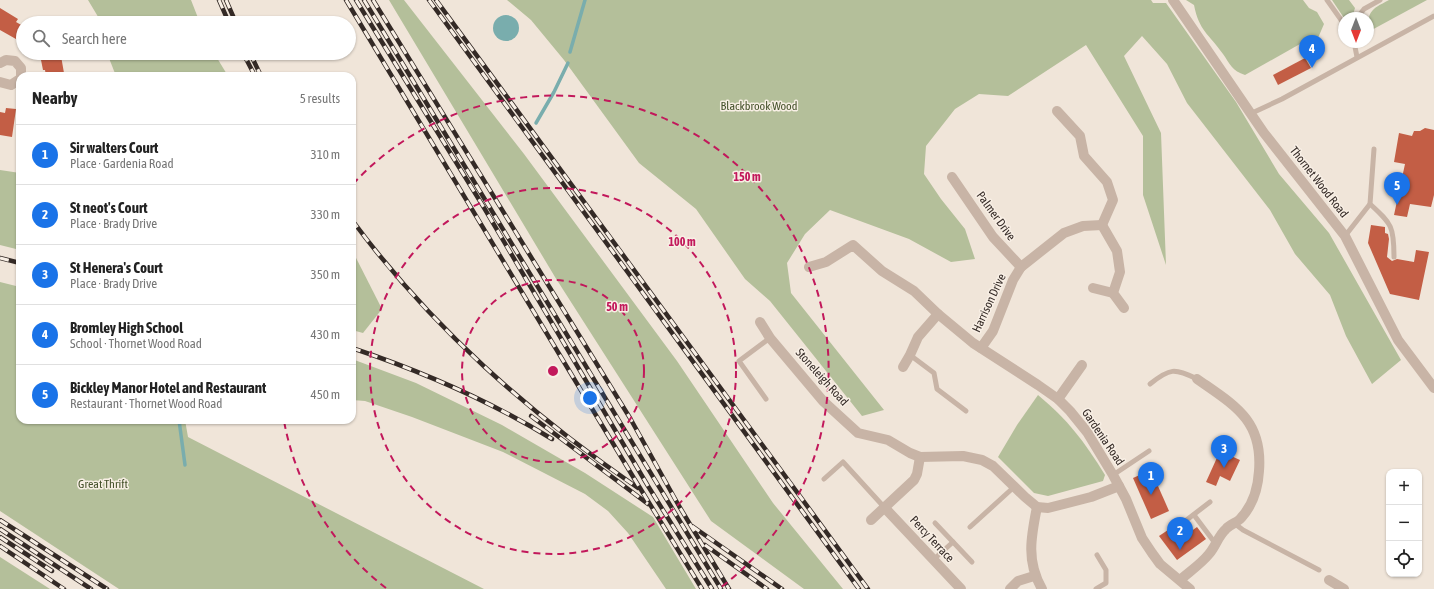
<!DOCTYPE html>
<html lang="en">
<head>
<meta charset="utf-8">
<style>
  :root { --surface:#fff; --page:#f2f2f2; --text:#222; --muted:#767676; --line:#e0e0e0; --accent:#1a73e8 }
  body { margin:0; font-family:"Asap Condensed",sans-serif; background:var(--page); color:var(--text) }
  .controls { position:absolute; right:12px; bottom:12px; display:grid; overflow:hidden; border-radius:8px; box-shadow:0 1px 3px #0004 }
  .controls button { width:36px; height:36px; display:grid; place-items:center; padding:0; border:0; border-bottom:1px solid var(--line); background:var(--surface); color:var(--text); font:20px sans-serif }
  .compass { position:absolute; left:1338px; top:12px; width:36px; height:36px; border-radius:50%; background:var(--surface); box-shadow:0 1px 3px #0004; rotate:180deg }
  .you { position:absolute; left:590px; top:398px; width:14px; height:14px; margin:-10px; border:3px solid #fff; border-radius:50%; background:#1a73e8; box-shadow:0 0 0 6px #1a73e833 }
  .badge { display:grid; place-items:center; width:26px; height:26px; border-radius:50%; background:var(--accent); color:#fff; font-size:13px; font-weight:700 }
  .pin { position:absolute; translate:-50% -33px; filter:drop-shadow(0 1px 2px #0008) }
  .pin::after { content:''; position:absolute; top:21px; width:14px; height:12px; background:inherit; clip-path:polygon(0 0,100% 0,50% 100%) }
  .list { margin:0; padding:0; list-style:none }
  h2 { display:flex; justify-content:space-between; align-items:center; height:52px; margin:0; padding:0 16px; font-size:17px }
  h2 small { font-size:13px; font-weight:400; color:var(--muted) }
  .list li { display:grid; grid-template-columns:26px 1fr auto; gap:12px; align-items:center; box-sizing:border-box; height:60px; padding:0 16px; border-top:1px solid var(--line) }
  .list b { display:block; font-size:15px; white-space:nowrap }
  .list p { margin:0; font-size:13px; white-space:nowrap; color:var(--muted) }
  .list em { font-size:13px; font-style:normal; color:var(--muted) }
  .icon { flex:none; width:22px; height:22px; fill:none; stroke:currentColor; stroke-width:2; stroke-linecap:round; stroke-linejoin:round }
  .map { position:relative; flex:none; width:1434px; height:589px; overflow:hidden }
  .search { position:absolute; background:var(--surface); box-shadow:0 1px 3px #0004; left:16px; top:16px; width:340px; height:44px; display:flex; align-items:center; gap:10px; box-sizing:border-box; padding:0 14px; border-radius:22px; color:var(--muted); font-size:15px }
  .panel { position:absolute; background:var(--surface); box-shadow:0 1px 3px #0004; left:16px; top:72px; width:340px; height:352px; border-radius:12px }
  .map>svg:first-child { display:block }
  .green { fill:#b4bf9a }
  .water { fill:#79adad }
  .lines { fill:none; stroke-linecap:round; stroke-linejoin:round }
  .stream { stroke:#79adad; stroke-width:3.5 }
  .building { fill:#c35e45 }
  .service { stroke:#c8b4a6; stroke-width:5 }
  .minor { stroke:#c8b4a6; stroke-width:10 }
  .rail-casing { stroke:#342a26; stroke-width:4.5 }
  .rail { stroke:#f8efe5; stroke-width:3; stroke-dasharray:9; stroke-linecap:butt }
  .ring { fill:none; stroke:#c2185b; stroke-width:2; stroke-dasharray:7 5 }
  .labels { text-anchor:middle; stroke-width:3; stroke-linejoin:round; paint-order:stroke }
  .park-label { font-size:12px; fill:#45522b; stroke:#f8efe5 }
  .street-label { font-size:12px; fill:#342a26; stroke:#f8efe5 }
  .centre { fill:#c2185b; stroke:#f8efe5; stroke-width:2 }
  .ring-label { font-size:12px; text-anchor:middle; font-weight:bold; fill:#c2185b; stroke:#f8efe5; stroke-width:3; stroke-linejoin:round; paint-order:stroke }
</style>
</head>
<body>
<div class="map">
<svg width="1434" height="589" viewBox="0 0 1434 589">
  <rect width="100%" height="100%" fill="#f0e5d9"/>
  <!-- green -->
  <g class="green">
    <polygon points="88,0 191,0 200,23 99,23 100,20"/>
    <polygon points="389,0 404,0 524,154 677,361 773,503 843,589 804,589 711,521 555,277"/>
    <polygon points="507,0 1151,0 1153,3 1166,3 1236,102 1279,174 1329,233 1401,360 1372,384 1346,336 1330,295 1295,254 1270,210 1187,103 1167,64 1142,36 1124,56 1161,133 1166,265 1143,195 1143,136 1086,45 1008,96 979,94 955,109 926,146 924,174 941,199 965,229 975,259 951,262 909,239 830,210 805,234 787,263 791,293 884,410 862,416 770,301 745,279 696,209 639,163 564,60 531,20"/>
    <path d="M1186,0H1303L1309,8L1317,12L1324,24L1318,38L1300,44L1245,75C1232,71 1230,64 1223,54C1209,34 1199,31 1194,5Z"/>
    <polygon points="1332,0 1349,0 1355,8 1352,18 1344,18"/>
    <path d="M1389,0H1427L1368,32C1368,11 1370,10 1389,0Z"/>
    <polygon points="107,53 214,53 228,76 116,76"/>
    <polygon points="0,170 20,173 20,250 0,245"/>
    <polygon points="352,250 382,309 363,333 352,330"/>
    <polygon points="0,282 20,287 20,420 185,420 188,437 484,589 119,589 0,511"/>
    <polygon points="352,359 416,383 502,425 585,473 653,517 696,589 666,589 628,533 608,511 585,494 503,452 412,417 365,401 352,400"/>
    <path d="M1038,395C1068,420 1084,441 1105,475L1103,481L1048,496L1034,493L998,457L1017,425Z"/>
    <polygon points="0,557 50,589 0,589"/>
  </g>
  <!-- water -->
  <circle class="water" cx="506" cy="28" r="13"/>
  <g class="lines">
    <!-- stream -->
    <g class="stream">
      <polyline points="570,52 585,0"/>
      <polyline points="536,123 554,92 568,63"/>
      <polyline points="352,325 354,326"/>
      <polyline points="179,420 185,465"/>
    </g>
  </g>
  <!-- building -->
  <g class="building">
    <polygon points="0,8 18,19 16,22 23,26 23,43 0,30"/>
    <polygon points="61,56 64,73 46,76 45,70 43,70 41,60"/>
    <polygon points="1305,58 1311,68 1278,85 1273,75"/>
    <polygon points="6,108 16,109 12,137 0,135 0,112 5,113"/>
    <polygon points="1425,128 1434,130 1434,195 1431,207 1410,204 1407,217 1394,215 1405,164 1394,162 1399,133 1412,136 1414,131 1420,131"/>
    <polygon points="1371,225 1385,227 1385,233 1388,234 1389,239 1387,257 1392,261 1397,259 1414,262 1416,250 1429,252 1419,300 1390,294 1368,243"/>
    <polygon points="1220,451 1240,460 1230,481 1220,476 1216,486 1206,482"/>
    <polygon points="1151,470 1169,511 1151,519 1133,478"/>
    <polygon points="1197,527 1206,539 1177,560 1159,536 1171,528 1179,540"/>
  </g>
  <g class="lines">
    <!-- service -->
    <g class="service">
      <polyline points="1327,0 1344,24"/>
      <polyline points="1357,18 1364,9 1380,0"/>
      <polyline points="1354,42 1357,57"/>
      <polyline points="1252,113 1282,99 1434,16"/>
      <path d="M1374,149L1370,204C1392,224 1394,227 1394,257"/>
      <polyline points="1345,236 1370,204"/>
      <polyline points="910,355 934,373 937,389 966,411"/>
      <path d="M1150,384C1170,368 1174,368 1197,379"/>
      <polyline points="766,399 739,361 770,338"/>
      <polyline points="1113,475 1149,451"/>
      <polyline points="824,479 843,462 884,507"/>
      <polyline points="1194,515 1215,543"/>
      <polyline points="935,523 972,562"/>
      <polyline points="1234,523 1243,530 1319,570"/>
      <polyline points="1180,525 1210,502"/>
      <polyline points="970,527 1014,487"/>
      <polyline points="933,560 953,542"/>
      <polyline points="1096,589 1106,583 1106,570 1097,555"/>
    </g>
    <!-- minor -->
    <g class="minor">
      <polyline points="1173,0 1264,133 1345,236 1398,340 1434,388"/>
      <polyline points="0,63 6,60 15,61 21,68 21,76"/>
      <polyline points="0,82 11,85 20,79"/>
      <polyline points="1057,111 1080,136 1084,156 1107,182 1113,200 1102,225"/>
      <polyline points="952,177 993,237 1021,267"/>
      <polyline points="1102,225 1117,251 1120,272 1113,293 1124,308"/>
      <polyline points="809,267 826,262 853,245 882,271 914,291 938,314 973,343 1038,385 1058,399 1070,411 1087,432 1113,475 1126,499 1142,538 1152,553 1160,564 1190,589"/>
      <polyline points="1093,288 1113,293"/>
      <polyline points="760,322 770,338 823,401 858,433 888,440 910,453 920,457 963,456 982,460 993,466 1025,497 1037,507 1048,508 1091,497 1119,486"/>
      <polyline points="981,348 993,331 1013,280 1021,267 1064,233 1083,226 1102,225"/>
      <polyline points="903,367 910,355 918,337 938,314"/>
      <polyline points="1058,399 1082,365"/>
      <polyline points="884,507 961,589"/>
      <path d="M1037,507C1031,537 1026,561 1042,589"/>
      <polyline points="871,520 914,480 917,474 920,457"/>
      <path d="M1180,580C1189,572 1201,564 1209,554C1216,546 1218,536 1226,529C1230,524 1237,523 1241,518C1253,505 1258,488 1259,471C1263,420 1234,405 1197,379"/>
      <polyline points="1329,580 1344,589"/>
      <polyline points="1010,589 1018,581 1034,576"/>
    </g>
    <defs>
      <g id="rail">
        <polyline points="219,0 229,23"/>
        <polyline points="226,0 236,23"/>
        <polyline points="346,0 632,475 702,589"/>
        <polyline points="356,0 483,206 648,486 712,589"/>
        <polyline points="364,0 721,589"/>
        <polyline points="373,0 630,418 679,506 729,589"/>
        <polyline points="429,0 859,589"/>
        <polyline points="436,0 868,589"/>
        <polyline points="243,53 255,76"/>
        <polyline points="250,53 261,76"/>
        <path d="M352,220C432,328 528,412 638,488"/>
        <polyline points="0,258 20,263"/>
        <path d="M352,348C421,371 490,401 552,439"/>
        <polyline points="531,416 648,504"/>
        <polyline points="0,520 107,589"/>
        <polyline points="692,526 782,589"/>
        <polyline points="0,529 91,589"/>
        <polyline points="0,537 52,571"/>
        <polyline points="705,545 767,589"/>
        <polyline points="0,546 64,589"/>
      </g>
    </defs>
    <!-- rail casing -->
    <use href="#rail" class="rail-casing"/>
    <!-- rail -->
    <use href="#rail" class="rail"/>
  </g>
  <!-- distance rings -->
  <g class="ring">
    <circle cx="553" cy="371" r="91"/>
    <circle cx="553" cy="371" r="183"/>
    <path d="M386 588A274 274 0 0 1 284 421M353 184A274 274 0 1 1 720 588"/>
  </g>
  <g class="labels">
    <!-- park labels -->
    <g class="park-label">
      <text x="759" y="110">Blackbrook Wood</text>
      <text x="103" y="488">Great Thrift</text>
    </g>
    <!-- street labels -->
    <g class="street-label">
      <text transform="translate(1319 182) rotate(52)" y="4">Thornet Wood Road</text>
      <text transform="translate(996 216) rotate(54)" y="4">Palmer Drive</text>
      <text transform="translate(989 303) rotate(-65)" y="4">Harrison Drive</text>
      <text transform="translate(822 377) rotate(48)" y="4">Stoneleigh Road</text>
      <text transform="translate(1103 437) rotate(56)" y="4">Gardenia Road</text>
      <text transform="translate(932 539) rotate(47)" y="4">Percy Terrace</text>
    </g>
  </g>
  <circle cx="553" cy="371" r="6" class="centre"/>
  <g class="ring-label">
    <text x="747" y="181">150 m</text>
    <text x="682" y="246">100 m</text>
    <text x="617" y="311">50 m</text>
  </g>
</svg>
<div class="controls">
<button>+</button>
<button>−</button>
<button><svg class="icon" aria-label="locate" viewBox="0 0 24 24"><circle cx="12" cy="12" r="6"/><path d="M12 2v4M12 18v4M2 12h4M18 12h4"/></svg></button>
</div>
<svg class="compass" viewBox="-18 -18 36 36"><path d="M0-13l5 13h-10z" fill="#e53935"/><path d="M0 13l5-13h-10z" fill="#767676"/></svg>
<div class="you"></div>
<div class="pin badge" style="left:1151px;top:495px">1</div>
<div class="pin badge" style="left:1180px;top:550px">2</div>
<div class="pin badge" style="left:1224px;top:468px">3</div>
<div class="pin badge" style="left:1312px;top:68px">4</div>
<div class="pin badge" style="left:1397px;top:205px">5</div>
<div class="search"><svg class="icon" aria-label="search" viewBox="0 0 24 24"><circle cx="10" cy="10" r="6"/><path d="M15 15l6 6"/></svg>Search here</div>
<section class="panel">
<h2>Nearby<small>5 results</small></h2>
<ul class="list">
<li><span class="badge">1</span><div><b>Sir walters Court</b><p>Place · Gardenia Road</p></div><em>310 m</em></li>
<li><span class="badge">2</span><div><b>St neot's Court</b><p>Place · Brady Drive</p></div><em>330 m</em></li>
<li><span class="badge">3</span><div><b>St Henera's Court</b><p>Place · Brady Drive</p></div><em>350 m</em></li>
<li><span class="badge">4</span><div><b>Bromley High School</b><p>School · Thornet Wood Road</p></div><em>430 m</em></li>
<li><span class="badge">5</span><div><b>Bickley Manor Hotel and Restaurant</b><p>Restaurant · Thornet Wood Road</p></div><em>450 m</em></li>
</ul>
</section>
</div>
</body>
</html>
